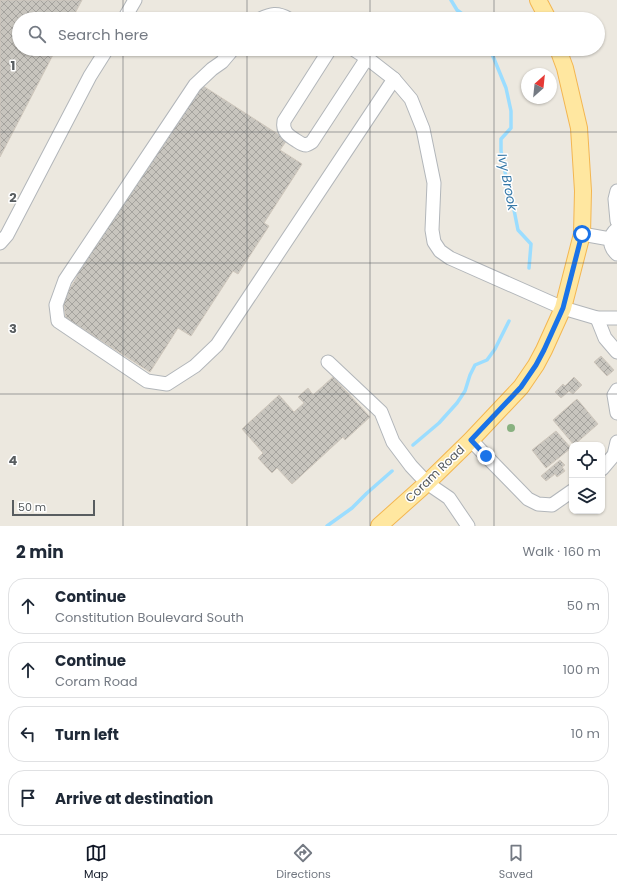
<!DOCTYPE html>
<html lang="en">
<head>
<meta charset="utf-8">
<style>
  :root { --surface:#fff; --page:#f2f2f3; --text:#1f2937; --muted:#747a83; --line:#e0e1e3; --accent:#111827 }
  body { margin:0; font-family:Poppins,sans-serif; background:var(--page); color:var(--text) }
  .controls { position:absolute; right:12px; bottom:12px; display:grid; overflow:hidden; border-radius:8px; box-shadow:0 1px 3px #0004 }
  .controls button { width:36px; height:36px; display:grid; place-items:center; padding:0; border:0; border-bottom:1px solid var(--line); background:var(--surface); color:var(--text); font:20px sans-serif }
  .compass { position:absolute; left:521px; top:68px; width:36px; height:36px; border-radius:50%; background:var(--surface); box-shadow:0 1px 3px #0004; rotate:27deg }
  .scale { position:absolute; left:12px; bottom:10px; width:83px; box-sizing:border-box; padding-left:4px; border:2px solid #585d60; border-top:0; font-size:11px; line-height:14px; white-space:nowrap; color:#585d60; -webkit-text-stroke:3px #fff; paint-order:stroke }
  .stop { position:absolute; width:12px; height:12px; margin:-9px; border:3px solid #1a73e8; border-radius:50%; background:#fff }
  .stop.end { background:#1a73e8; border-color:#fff; box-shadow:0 1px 4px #0008 }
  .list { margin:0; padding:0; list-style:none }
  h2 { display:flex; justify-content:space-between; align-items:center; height:52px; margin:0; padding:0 16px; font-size:17px }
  h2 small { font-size:13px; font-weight:400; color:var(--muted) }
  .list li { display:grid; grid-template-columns:26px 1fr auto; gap:12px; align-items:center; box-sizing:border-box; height:56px; margin:0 8px 8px; padding:0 8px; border:1px solid var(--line); border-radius:16px }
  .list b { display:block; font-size:15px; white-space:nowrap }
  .list p { margin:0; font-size:13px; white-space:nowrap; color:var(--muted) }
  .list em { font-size:13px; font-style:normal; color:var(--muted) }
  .icon { flex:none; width:22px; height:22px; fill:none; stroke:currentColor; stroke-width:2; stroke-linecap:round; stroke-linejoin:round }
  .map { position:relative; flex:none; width:617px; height:526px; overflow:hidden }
  .search { position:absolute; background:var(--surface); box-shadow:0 1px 3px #0004; left:12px; right:12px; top:12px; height:44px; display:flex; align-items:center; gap:10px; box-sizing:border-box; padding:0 14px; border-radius:22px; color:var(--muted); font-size:15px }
  .sheet { height:308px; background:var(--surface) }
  nav { display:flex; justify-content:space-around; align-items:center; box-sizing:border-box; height:56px; border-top:1px solid var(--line); background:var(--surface); font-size:11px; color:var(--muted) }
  nav a { display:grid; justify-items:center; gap:2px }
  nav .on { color:var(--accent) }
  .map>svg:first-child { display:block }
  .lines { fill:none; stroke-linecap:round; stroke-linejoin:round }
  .stream { stroke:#9bddff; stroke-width:3.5 }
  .building { fill:url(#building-cross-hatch); stroke:#d0c8bd }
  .minor-casing { stroke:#b2b6ba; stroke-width:15 }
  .major-casing { stroke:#f3b651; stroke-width:18 }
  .minor { stroke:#fff; stroke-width:13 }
  .major { stroke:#ffe7a0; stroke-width:16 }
  .tree { fill:#88b180 }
  .route { stroke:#1a73e8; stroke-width:5 }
  .grid { fill:none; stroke:#585d60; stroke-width:1; stroke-opacity:0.55 }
  .labels { text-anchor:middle; stroke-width:3; stroke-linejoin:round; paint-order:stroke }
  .street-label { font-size:12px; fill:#585d60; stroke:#fff }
  .water-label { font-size:13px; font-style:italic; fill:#3779a8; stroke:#fff }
  .grid-label { font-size:13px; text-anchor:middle; font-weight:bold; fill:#585d60; stroke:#fff; stroke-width:3; stroke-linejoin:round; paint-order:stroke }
</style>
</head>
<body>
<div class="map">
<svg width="617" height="526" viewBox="0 0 617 526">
  <defs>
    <pattern id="building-cross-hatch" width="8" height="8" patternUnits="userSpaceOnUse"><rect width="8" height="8" fill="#c8c5be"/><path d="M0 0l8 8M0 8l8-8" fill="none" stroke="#a5a39e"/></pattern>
  </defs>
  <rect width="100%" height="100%" fill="#ece8df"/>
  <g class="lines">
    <!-- stream -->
    <g class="stream">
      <polyline points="451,0 457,10 469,19"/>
      <polyline points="490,49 506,88 511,111 511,128 501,139 501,151 508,187 513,205 518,230 531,244 529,268"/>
      <polyline points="413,445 439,423 457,403 465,391 470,375 475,365 487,360 495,349 509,321"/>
      <polyline points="327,526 352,508 367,493 392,471"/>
    </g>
  </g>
  <!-- building -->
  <g class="building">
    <polygon points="0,0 82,0 72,19 19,19 19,49 56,49 0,157"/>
    <polygon points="200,84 287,140 280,150 302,164 264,223 269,226 238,274 233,271 191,336 178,328 150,372 66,318 63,300 77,277 76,276"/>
    <polygon points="601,356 614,370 607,376 594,362"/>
    <polygon points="333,377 370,417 345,440 343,437 292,484 277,468 272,473 258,458 263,453 242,429 279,395 294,412 304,403 298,397 308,388 313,395"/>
    <polygon points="574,377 582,385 573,394 569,391 561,398 555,392 563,384 565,386"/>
    <polygon points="577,399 598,424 574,445 553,420"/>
    <polygon points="556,431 571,448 546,468 532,450"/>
    <polygon points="560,460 565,465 562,467 565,471 557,477 555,474 546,481 541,476"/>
  </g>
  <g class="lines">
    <defs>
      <g id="minor">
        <polyline points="124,19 135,0"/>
        <path d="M260,19C271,14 277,12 289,19"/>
        <polyline points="233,49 222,62 212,69 195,85 65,280 56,305 58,321 147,381 167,384 195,366 217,345 394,79"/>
        <path d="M330,49L284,121C282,132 289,136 297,141C300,143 303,145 306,145C309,144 310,143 312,142L367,58"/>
        <polyline points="353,49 367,58 394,79 411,99 423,129 434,183 432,230 434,242 440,251 450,258 563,308 597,318 617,318"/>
        <polyline points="617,191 615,199 617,221"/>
        <path d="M617,229C608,236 609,247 617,254"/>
        <polyline points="582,234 610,239"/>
        <polyline points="0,243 7,235 90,76 107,49"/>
        <polyline points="597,318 605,338 617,352"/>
        <polyline points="328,362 381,412 393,442 411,466 427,483 449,498 468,526"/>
        <polyline points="617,390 614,395 617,413"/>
        <polyline points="471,440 486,456 528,499 538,504 552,505 572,491"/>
        <polyline points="602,469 614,455 617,442"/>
      </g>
      <g id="major">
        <polyline points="538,0 548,19"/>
        <polyline points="379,526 427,483 471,440 521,387 536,365 544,350 563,308 582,234 583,191 579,128 565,68 558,49"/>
      </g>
    </defs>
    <!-- minor casing -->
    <use href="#minor" class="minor-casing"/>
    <!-- major casing -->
    <use href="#major" class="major-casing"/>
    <!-- minor -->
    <use href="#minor" class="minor"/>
    <!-- major -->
    <use href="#major" class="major"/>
  </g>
  <!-- trees -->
  <circle class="tree" cx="511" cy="428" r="4"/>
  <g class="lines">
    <!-- route -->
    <polyline class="route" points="486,456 471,440 521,387 536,365 544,350 563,308 582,234"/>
  </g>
  <!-- grid -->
  <path class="grid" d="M123,0V19M247,0V19M370,0V19M494,0V19M123,49V526M247,49V526M370,49V526M494,49V526M0,132H617M0,263H617M0,394H617"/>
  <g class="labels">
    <!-- street labels -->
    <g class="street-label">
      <text transform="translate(435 474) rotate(-44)" y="4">Coram Road</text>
    </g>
    <!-- water labels -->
    <g class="water-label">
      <text transform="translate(508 182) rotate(79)" y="5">Ivy Brook</text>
    </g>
  </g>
  <g class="grid-label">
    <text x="13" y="70">1</text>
    <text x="13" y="202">2</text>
    <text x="13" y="333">3</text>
    <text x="13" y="465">4</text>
  </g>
</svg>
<div class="controls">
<button><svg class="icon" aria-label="locate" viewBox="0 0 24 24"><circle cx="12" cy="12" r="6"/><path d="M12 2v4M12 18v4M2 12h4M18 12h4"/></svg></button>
<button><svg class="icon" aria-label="layers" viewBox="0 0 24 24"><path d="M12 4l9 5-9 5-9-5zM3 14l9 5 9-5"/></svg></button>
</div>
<svg class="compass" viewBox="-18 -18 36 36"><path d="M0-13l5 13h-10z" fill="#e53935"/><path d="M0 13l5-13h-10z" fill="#747a83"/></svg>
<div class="scale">50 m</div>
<div class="stop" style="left:582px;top:234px"></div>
<div class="stop end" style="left:486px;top:456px"></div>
<div class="search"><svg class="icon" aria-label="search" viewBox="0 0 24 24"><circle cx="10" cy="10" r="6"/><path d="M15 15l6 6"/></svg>Search here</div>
</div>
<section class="sheet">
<h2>2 min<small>Walk · 160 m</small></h2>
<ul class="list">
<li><svg class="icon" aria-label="ahead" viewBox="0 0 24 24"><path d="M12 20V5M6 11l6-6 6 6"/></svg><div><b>Continue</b><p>Constitution Boulevard South</p></div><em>50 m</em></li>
<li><svg class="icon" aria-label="ahead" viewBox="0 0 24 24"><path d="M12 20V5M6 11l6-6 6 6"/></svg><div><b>Continue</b><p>Coram Road</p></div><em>100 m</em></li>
<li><svg class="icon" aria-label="left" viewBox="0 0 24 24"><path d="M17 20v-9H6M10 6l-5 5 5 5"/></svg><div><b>Turn left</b></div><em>10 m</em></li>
<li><svg class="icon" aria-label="arrive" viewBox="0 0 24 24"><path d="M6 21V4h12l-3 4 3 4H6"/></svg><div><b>Arrive at destination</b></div></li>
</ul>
</section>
<nav>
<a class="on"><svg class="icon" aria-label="map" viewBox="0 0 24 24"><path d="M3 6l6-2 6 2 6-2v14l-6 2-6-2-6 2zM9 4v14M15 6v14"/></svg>Map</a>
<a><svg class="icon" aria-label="directions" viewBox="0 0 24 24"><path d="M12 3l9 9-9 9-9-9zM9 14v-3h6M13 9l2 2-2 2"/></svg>Directions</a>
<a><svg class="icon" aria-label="saved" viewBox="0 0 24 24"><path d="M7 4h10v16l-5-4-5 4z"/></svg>Saved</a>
</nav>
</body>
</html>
